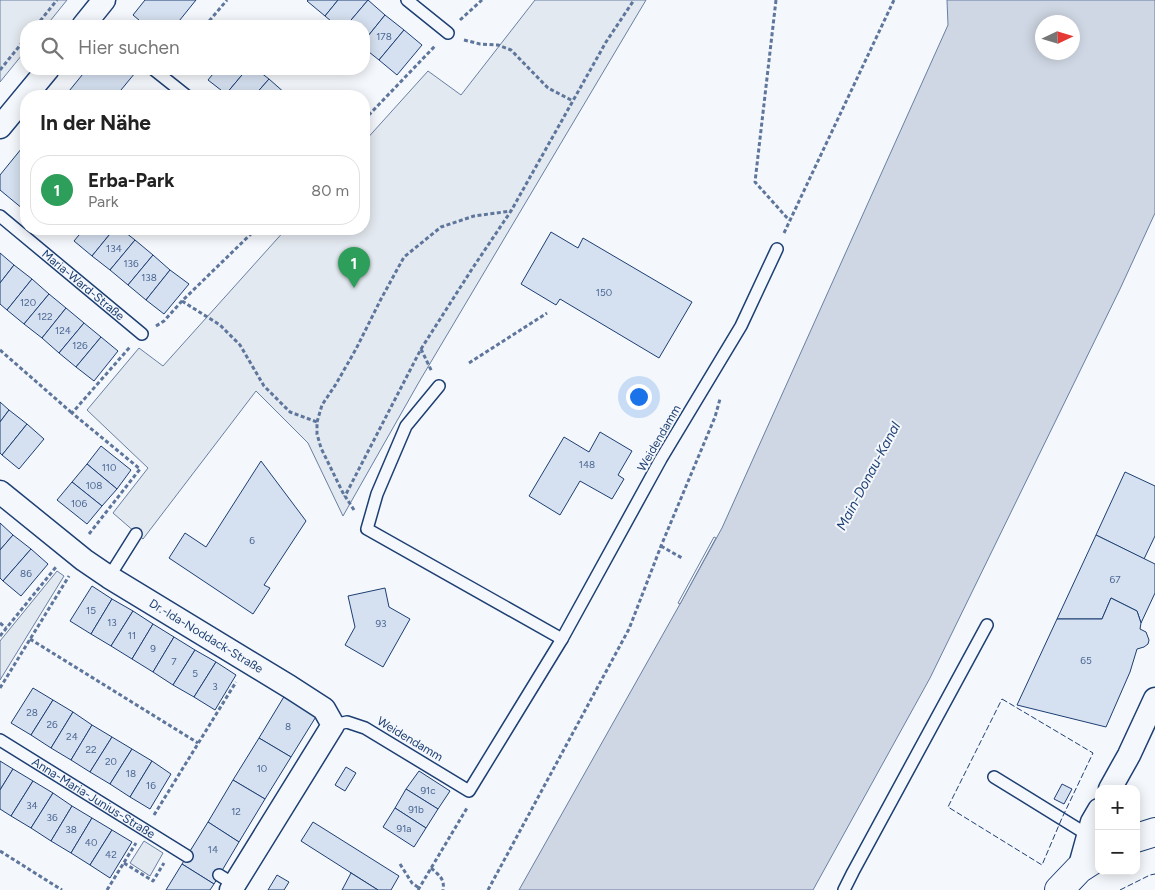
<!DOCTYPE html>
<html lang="de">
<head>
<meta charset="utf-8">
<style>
  :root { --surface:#fff; --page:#f6f6f6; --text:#222; --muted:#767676; --line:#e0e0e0; --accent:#c62828 }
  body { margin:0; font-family:Figtree,sans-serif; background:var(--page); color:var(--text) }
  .controls { position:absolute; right:15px; bottom:15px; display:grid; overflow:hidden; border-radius:10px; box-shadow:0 2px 12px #0003 }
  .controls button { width:45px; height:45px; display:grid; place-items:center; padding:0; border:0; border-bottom:1px solid var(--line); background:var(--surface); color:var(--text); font:25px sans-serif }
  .compass { position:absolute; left:1035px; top:15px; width:45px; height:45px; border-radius:50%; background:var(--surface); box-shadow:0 2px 12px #0003; rotate:86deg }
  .you { position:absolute; left:638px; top:396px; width:18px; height:18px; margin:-12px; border:4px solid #fff; border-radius:50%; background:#1a73e8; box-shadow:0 0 0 8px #1a73e833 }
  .badge { display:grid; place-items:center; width:32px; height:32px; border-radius:50%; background:var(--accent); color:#fff; font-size:16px; font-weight:700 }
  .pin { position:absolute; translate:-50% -41px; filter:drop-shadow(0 1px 2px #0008) }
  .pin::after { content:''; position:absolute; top:26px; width:18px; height:15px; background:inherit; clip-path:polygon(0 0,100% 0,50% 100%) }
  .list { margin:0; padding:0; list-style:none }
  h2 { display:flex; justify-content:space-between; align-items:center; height:65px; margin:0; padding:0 20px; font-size:21px }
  h2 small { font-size:16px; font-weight:400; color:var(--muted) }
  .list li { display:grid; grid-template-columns:32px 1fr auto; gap:15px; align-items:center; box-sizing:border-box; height:70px; margin:0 10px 10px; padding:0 10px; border:1px solid var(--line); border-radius:20px }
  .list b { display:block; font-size:19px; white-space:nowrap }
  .list p { margin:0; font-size:16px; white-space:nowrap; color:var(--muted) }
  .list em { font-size:16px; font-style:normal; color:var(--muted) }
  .icon { flex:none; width:28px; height:28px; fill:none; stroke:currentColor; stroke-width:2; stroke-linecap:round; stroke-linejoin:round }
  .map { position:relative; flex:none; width:1155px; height:890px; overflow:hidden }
  .search { position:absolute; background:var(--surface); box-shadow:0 2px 12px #0003; left:20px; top:20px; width:350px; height:55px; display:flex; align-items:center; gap:12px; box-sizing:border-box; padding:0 18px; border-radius:20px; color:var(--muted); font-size:19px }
  .panel { position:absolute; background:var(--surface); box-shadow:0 2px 12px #0003; left:20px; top:90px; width:350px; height:145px; border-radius:20px }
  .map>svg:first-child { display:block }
  .green { fill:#e3e9f0; stroke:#687fa3 }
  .water { fill:#cfd7e4; stroke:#687fa3; fill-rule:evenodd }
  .pier { fill:#f4f7fb; stroke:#687fa3 }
  .building { fill:#d5e0f0; stroke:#1d3f73 }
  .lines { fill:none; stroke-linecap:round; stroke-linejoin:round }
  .service-casing { stroke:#1d3f73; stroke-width:14 }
  .minor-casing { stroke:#1d3f73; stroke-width:25 }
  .tertiary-casing { stroke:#1d3f73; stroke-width:30 }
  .path { stroke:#5e769c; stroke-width:3; stroke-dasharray:4 2.5; stroke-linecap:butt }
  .service { stroke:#f4f7fb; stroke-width:11 }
  .minor { stroke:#f4f7fb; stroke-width:22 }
  .tertiary { stroke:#f4f7fb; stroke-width:28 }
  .fence { stroke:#1d3f73; stroke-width:1; stroke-dasharray:6 2.5; stroke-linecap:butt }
  .labels { text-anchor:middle; stroke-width:4; stroke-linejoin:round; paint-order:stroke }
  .number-label { font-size:10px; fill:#4b6792 }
  .street-label { font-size:12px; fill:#1d3f73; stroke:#f4f7fb }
  .water-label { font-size:14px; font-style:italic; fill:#1d3f73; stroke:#f4f7fb }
</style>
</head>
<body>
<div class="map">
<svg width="1155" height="890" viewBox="0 0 1155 890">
  <rect width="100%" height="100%" fill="#f4f7fb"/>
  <!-- green -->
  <g class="green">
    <polygon points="0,0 67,0 46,26 26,26 26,50 0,82"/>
    <polygon points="535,0 646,0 419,382 343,516 308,443 256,391 143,539 113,513 148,468 87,410 139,348 163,366 286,229 364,229 364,142 428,71 461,95"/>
    <polygon points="57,571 64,576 0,680 0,641"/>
    <polygon points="144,841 163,853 150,876 130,863"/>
  </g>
  <!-- water -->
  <path class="water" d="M947,0H1155V213L1120,289L930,678L813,890H519L680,604L722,528L948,25ZM1042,22H1072V52H1042Z"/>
  <!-- pier -->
  <polygon class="pier" points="714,537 716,538 680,604 678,603"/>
  <!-- building -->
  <g class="building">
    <polygon points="145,0 196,0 175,26 146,26 133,15"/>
    <polygon points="308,0 338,0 325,16 307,1"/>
    <polygon points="338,0 368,0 346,26 337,26 325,16"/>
    <polygon points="368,0 385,15 364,41 364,26 346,26"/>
    <polygon points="385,15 404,30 379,60 364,48 364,41"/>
    <polygon points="404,30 422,45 397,75 379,60"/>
    <polygon points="87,69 130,69 135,73 116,96 65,96"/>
    <polygon points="217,69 247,69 226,94 208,80"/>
    <polygon points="247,69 256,69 269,79 254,96 228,96 226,94"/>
    <polygon points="269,79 286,94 284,96 254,96"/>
    <polygon points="26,143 26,205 23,209 0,190 0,175"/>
    <polygon points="84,229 114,229 92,256 74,241"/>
    <polygon points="114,229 121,229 135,240 110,270 92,256"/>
    <polygon points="551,232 578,248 583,238 692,302 659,358 560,299 556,305 521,284"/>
    <polygon points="135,240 153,255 128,285 110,270"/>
    <polygon points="0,253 14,265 0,283"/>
    <polygon points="153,255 170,270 146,300 128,285"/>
    <polygon points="14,265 32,279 7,310 0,304 0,283"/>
    <polygon points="170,270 189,284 164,314 146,300"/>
    <polygon points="32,279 49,294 24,324 7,310"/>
    <polygon points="49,294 66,308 42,338 24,324"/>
    <polygon points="66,308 84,323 59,353 42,338"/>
    <polygon points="84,323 101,337 76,367 59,353"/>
    <polygon points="101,337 118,351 94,381 76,367"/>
    <polygon points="0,402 9,410 0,422"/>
    <polygon points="9,410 27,424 2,455 0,453 0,422"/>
    <polygon points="27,424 44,439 19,469 2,455"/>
    <polygon points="600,432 632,451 618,475 624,479 612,499 580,481 560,515 529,496 564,437 589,452"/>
    <polygon points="101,446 131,470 117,489 87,464"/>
    <polygon points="261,461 306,521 264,585 270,588 253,614 169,558 185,533 206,547"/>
    <polygon points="87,464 117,489 102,506 72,482"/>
    <polygon points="1125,472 1155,486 1155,536 1144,559 1096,535"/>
    <polygon points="72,482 102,506 87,524 57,500"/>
    <polygon points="0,523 13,535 0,550"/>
    <polygon points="13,535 31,549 3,581 0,578 0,550"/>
    <polygon points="1096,535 1155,564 1155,593 1141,623 1137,611 1111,598 1102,619 1057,619"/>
    <polygon points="31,549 48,564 21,596 3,581"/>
    <polygon points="92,586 112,599 91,634 70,621"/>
    <polygon points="385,588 389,607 410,619 383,667 345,645 355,627 348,596"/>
    <polygon points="1111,598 1137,611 1141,623 1140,629 1146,632 1149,640 1148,644 1144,647 1137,649 1130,672 1106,727 1017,705 1057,619 1102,619"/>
    <polygon points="112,599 133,611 111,646 91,634"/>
    <polygon points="133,611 153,624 132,659 111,646"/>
    <polygon points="153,624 174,637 153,672 132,659"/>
    <polygon points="174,637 195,650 173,685 153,672"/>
    <polygon points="195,650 216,662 194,697 173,685"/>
    <polygon points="216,662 236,675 215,710 194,697"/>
    <polygon points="33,688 53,700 31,735 11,723"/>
    <polygon points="285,695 317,715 291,757 259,738"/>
    <polygon points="53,700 73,712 51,748 31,735"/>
    <polygon points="73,712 92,725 71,760 51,748"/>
    <polygon points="92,725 112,737 90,772 71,760"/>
    <polygon points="112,737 132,749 110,784 90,772"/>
    <polygon points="259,738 291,757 265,799 233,780"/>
    <polygon points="132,749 152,761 130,797 110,784"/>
    <polygon points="0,761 13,769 0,790"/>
    <polygon points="152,761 171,774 150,809 130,797"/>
    <polygon points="346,767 356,773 345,791 335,785"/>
    <polygon points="13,769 33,781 11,816 0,809 0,790"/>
    <polygon points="419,771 450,791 438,809 406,789"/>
    <polygon points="233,780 265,799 239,842 208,822"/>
    <polygon points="33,781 53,793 31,828 11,816"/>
    <polygon points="1062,784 1072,789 1064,804 1054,799"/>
    <polygon points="406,789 438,809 426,828 395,808"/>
    <polygon points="53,793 72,806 51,841 31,828"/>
    <polygon points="72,806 92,818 71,853 51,841"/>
    <polygon points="395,808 426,828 414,847 383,827"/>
    <polygon points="92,818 112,830 90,865 71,853"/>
    <polygon points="208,822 239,842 214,884 182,864"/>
    <polygon points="313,822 399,876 391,890 378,890 301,841"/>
    <polygon points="112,830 132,842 110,878 90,865"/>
    <polygon points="182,864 214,884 210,890 166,890"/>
    <polygon points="351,873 378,890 342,890"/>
    <polygon points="277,875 289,882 284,890 268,890"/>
  </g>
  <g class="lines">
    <defs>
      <g id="service">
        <polyline points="407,0 448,33"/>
        <polyline points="153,69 187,96"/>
        <path id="s1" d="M0,216L142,334"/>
        <polyline points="439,386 406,426 377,494 367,529 562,639"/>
        <polyline points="109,577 136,534"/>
        <polyline points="333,725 347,722 365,728 469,791 562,639 661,459 741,326 777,249"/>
        <path id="s2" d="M0,740L187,856"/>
        <polyline points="994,777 1088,835"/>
        <polyline points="219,875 235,885"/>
        <polyline points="844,890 853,872 987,625"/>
      </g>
      <g id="minor">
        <polyline points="83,26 104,0"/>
        <polyline points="0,127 48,69"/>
        <path id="s3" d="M0,492L84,560L109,577L290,687L324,709L333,725L231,890"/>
        <polyline points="1110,789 1129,755 1155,699"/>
        <polyline points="1079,869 1092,822 1099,810"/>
      </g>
      <g id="tertiary">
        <polyline points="1136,838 1155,832"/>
        <polyline points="1059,890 1079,869 1099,856"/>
      </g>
    </defs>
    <!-- service casing -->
    <use href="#service" class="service-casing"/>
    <!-- minor casing -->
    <use href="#minor" class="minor-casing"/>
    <!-- tertiary casing -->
    <use href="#tertiary" class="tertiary-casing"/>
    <!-- path -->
    <g class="path">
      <polyline points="776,0 755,182 789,220"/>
      <polyline points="460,20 482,0"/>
      <polyline points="36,26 57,0"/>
      <polyline points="205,26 227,0"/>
      <polyline points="464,40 480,44 498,45 511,50 548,88 573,101"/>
      <polyline points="0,70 26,38"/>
      <polyline points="364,120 435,46"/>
      <polyline points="784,233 894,0"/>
      <polyline points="182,301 220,325 240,345 264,386 290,412 317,422 317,434 321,448 344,495"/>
      <polyline points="156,326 164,321 182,301 256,229"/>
      <polyline points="421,349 432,372"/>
      <polyline points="0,350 72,413"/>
      <polyline points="469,363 547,313"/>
      <polyline points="317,422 322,405 336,384 356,349 381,299 404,257 441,227 474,216 511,211"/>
      <polyline points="354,510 345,496 421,349 472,269 511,211 606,42 634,0"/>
      <polyline points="89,534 140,469 72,413 130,347"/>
      <polyline points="661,546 682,558"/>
      <polyline points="0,623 6,628"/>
      <polyline points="0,636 56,567"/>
      <polyline points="30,639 198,743"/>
      <polyline points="0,688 69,576"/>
      <polyline points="154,815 236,682"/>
      <polyline points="0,851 62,890"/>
      <polyline points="124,863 153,881 164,863"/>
      <polyline points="400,864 412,883 419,888"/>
      <path d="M431,868C439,875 445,879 443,890"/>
      <polyline points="107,890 136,843"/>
      <polyline points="418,890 467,808"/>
      <polyline points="488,890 629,629 661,546 715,417 720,399"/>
    </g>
    <!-- service -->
    <use href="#service" class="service"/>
    <!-- minor -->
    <use href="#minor" class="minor"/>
    <!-- tertiary -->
    <use href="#tertiary" class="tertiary"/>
    <!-- fence -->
    <g class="fence">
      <polygon points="1002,699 1093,753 1062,818 1042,865 948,807"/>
      <polyline points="1120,890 1150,875 1155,874"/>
    </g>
  </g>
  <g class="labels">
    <!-- number labels -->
    <g class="number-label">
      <text x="384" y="40">178</text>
      <text x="114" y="252">134</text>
      <text x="131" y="267">136</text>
      <text x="149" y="281">138</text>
      <text x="604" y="296">150</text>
      <text x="28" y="306">120</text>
      <text x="45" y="320">122</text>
      <text x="63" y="334">124</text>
      <text x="80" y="349">126</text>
      <text x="587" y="468">148</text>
      <text x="109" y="471">110</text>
      <text x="94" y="489">108</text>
      <text x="79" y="507">106</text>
      <text x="252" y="544">6</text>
      <text x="26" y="577">86</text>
      <text x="1115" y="583">67</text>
      <text x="91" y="614">15</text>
      <text x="112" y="626">13</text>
      <text x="381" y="627">93</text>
      <text x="132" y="639">11</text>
      <text x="153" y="652">9</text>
      <text x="1086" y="664">65</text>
      <text x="174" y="665">7</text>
      <text x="195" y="677">5</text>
      <text x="215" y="690">3</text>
      <text x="32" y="716">28</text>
      <text x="52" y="728">26</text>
      <text x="288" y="730">8</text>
      <text x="72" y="740">24</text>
      <text x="91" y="753">22</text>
      <text x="111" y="765">20</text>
      <text x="262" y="772">10</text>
      <text x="131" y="777">18</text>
      <text x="151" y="789">16</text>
      <text x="428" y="794">91c</text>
      <text x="32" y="809">34</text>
      <text x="416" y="813">91b</text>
      <text x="236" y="815">12</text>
      <text x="52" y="821">36</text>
      <text x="404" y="832">91a</text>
      <text x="71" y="833">38</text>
      <text x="91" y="846">40</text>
      <text x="213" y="853">14</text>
      <text x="111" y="858">42</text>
    </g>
    <!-- street labels -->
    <g class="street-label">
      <text dy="4" stroke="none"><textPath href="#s1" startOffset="108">Maria-Ward-Straße</textPath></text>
      <text transform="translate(659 438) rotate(-60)" y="4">Weidendamm</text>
      <text dy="4" stroke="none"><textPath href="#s3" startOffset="252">Dr.-Ida-Noddack-Straße</textPath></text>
      <text transform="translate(410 739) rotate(31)" y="4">Weidendamm</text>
      <text dy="4" stroke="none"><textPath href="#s2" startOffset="110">Anna-Maria-Junius-Straße</textPath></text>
    </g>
    <!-- water labels -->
    <g class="water-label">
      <text transform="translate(868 476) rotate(-62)" y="5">Main-Donau-Kanal</text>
    </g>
  </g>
</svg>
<div class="controls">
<button>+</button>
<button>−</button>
</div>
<svg class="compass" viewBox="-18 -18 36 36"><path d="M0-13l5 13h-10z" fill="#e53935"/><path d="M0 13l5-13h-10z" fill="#767676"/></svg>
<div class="you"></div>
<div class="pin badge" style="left:354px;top:288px;background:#2e9e5b">1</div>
<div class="search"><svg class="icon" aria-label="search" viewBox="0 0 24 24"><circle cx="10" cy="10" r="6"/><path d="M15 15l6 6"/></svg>Hier suchen</div>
<section class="panel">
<h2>In der Nähe<small></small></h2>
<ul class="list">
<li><span class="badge" style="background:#2e9e5b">1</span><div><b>Erba-Park</b><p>Park</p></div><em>80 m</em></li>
</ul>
</section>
</div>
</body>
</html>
